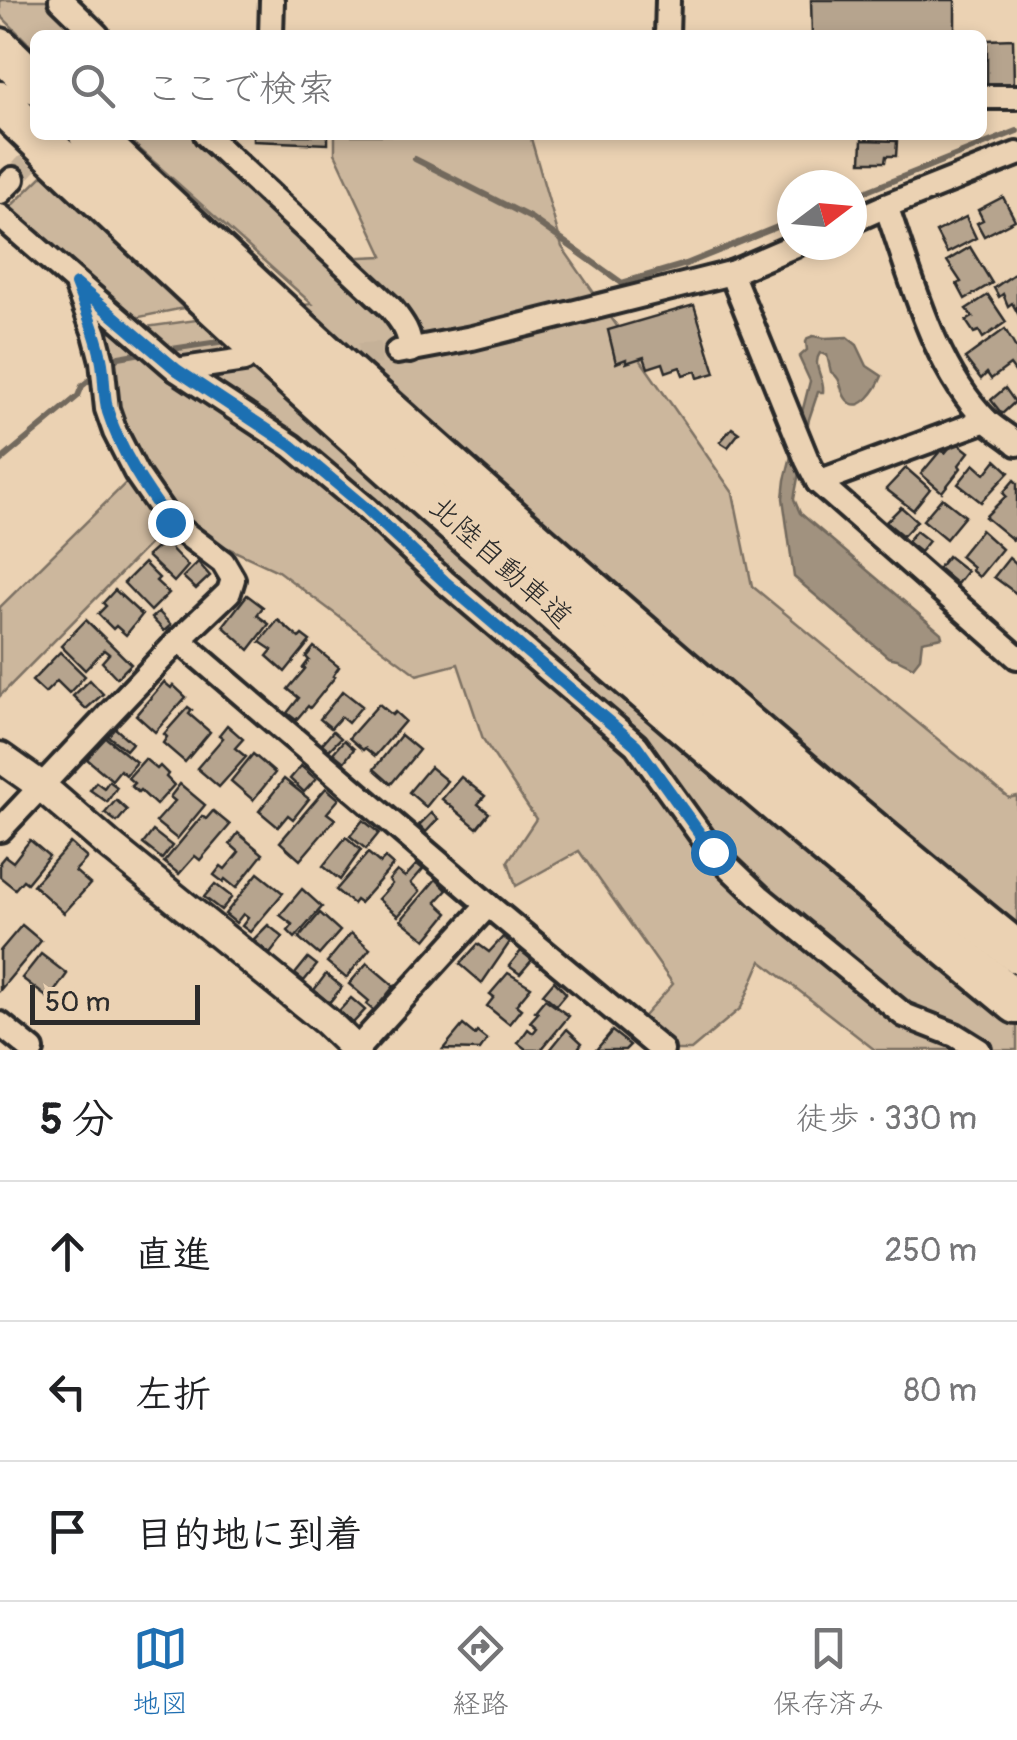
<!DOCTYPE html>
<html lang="ja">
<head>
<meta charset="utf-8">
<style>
  :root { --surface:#fff; --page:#f2f2f2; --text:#202124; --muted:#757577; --line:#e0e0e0; --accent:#1f6fb2 }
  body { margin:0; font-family:Pangolin,"Klee One",sans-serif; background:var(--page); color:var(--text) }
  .compass { position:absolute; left:777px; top:170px; width:90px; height:90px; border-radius:50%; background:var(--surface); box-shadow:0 5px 15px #0003; rotate:74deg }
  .scale { position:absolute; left:30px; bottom:25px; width:170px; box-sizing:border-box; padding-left:10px; border:5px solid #2b2b2b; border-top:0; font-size:28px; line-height:35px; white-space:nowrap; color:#2b2b2b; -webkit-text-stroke:8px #ebd2b3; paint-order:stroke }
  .stop { position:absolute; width:30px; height:30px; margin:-22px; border:8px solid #1f6fb2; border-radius:50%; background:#fff }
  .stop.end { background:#1f6fb2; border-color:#fff; box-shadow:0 2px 10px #0008 }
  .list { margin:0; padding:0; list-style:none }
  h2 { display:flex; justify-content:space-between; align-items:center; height:130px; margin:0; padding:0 40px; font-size:42px }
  h2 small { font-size:32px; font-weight:400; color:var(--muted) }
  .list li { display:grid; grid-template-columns:65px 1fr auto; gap:30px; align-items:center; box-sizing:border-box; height:140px; padding:0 40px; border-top:2px solid var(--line) }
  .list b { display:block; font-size:38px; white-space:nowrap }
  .list em { font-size:32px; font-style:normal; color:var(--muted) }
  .icon { flex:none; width:55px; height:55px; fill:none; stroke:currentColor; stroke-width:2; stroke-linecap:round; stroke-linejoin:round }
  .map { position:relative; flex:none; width:1017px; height:1050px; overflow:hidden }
  .search { position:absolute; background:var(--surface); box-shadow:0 5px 15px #0003; left:30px; right:30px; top:30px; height:110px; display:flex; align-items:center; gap:25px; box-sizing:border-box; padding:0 35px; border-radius:15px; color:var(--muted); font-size:38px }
  .sheet { height:550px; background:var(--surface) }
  nav { display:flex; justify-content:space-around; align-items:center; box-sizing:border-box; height:140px; border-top:2px solid var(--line); background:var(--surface); font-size:28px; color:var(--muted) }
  nav a { display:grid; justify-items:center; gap:5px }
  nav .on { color:var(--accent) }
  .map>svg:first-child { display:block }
  .green { fill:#ccb79d; stroke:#7c7164; stroke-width:2.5 }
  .water { fill:#a1927f; stroke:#72695d; stroke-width:2.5 }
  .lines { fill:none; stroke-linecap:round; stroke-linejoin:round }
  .stream { stroke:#72695d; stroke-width:6 }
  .building { fill:#b6a48e; stroke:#2b2b2b; stroke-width:2.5 }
  .minor-tunnel { stroke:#c5b198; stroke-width:22; stroke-dasharray:22 11; stroke-linecap:butt }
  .minor-casing { stroke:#2b2b2b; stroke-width:30 }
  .tertiary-casing { stroke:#2b2b2b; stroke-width:35 }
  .motorway-casing { stroke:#2b2b2b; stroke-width:48 }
  .minor { stroke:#ebd2b3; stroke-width:22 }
  .tertiary { stroke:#ebd2b3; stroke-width:28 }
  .motorway { stroke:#ebd2b3; stroke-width:40 }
  .route { stroke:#1f6fb2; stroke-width:12 }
  .labels { text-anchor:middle; stroke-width:9; stroke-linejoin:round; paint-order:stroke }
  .street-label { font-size:30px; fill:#2b2b2b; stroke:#ebd2b3 }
</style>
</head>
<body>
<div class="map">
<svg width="1017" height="1050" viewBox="0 0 1017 1050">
  <rect width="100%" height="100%" fill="#ebd2b3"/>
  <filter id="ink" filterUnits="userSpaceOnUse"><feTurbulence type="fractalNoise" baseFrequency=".01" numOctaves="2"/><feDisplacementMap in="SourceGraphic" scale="20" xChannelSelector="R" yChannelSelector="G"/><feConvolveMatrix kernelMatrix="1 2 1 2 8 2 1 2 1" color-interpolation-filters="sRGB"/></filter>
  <g filter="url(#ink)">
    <!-- green -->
    <g class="green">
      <polygon points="0,0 63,0 98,35 35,35 35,50 0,15"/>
      <polygon points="124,135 204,135 339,258 383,256 335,153 335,135 530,135 562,247 733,493 752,586 1009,798 1017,796 1017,1050 875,1050 761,961 741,1008 691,1050 662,1050 634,1027 673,984 579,851 516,886 508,861 536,819 483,739 458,664 417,675 278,571 171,522 0,696 0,607 136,473 95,334 312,304"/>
      <polygon points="43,175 184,308 130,319 8,209"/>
    </g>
    <!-- water -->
    <path class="water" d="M813,336L825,338L847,337L857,345L867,366L882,376C878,386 861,416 847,400C838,389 844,380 831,372L827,355L820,353C811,366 825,378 823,392H818L809,419L794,499L800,513L941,633L942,637L922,641L920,658L913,667L897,659L888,657L794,577L783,498L785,480L810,381L799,357L807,350L806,342L808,338Z"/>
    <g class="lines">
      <!-- stream -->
      <g class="stream">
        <polyline points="415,159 531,218 622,283 686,264 792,221"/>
        <polyline points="852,197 1017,131"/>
        <polyline points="165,350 232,340"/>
        <polyline points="108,365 119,357 148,352"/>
        <polyline points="0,461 78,396 82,386 98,373"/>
      </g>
    </g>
    <!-- building -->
    <g class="building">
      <polygon points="811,0 955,0 955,35 812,35"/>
      <polygon points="1013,39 1014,84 987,84 987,40"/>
      <polygon points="253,135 328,135 328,144 253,141"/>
      <polygon points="862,140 897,141 896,156 886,156 885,162 861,162"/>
      <polygon points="1003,197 1015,220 984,236 977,223 983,220 978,210"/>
      <polygon points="966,217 976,238 947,253 936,232"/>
      <polygon points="970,247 992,283 965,299 957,284 961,282 947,261"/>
      <polygon points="1017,272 1017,312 1012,303 1008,306 1003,294 999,297 994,288"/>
      <polygon points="988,295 1006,322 983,338 979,331 974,333 966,321 973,317 966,309"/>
      <polygon points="694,305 715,373 698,378 696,371 683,375 680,367 666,372 663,363 648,368 644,357 626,363 626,359 616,363 608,330"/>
      <polygon points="1005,329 1017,350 1017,372 1016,373 1010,365 991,379 987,373 981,379 965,358"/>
      <polygon points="1005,388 1015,402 1002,414 991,400"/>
      <polygon points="732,428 739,433 728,447 720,442"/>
      <polygon points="955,441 969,452 959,465 961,468 942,492 921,474 941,450 945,453"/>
      <polygon points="996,460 1009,472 981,502 958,484 974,464 985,474"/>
      <polygon points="906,468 930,489 913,510 886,489"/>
      <polygon points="1014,480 1017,483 1017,535 1013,540 985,517 1006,496 1003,493"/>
      <polygon points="942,498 965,516 946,539 923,520"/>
      <polygon points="901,507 917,521 903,536 886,522"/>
      <polygon points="981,530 1002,549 979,577 971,570 973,567 960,556"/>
      <polygon points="916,531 929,541 920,552 907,542"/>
      <polygon points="164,541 188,566 174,582 147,556"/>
      <polygon points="948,556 967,571 957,584 938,568"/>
      <polygon points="1009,558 1017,565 1017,594 994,577"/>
      <polygon points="198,562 210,576 196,589 183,577"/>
      <polygon points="144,563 159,578 156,581 169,593 151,611 124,583"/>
      <polygon points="115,590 142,615 126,635 116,626 113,629 98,614 106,606 103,603"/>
      <polygon points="247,595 263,607 257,615 269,624 249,650 223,626"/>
      <polygon points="159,612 171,625 164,631 152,618"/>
      <polygon points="86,620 131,664 117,678 102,662 109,654 104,650 85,670 61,646"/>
      <polygon points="278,620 299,638 302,635 310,641 285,672 267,656 272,650 260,642"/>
      <polygon points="314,647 339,667 333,676 335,677 310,708 308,706 296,720 287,713 299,698 288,689 305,669 303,668 309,660 306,657"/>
      <polygon points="60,652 85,676 69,693 57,681 45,693 32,681"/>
      <polygon points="90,680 103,694 86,709 73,696"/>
      <polygon points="164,682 171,688 173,685 186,697 155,732 136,715"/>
      <polygon points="343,691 362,706 348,723 341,717 331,728 320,719"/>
      <polygon points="379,704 392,715 395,712 405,721 375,756 365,748 363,750 349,738"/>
      <polygon points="188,707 192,710 189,714 210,732 185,762 163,743 167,737 164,734"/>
      <polygon points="227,725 243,739 235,748 246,757 219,787 197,768 223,738 219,735"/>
      <polygon points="115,728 132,743 126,750 108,736"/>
      <polygon points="333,731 341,738 329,750 322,744"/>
      <polygon points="401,735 419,750 391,784 374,769"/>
      <polygon points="105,737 136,762 126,775 120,770 112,780 87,759"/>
      <polygon points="344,740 354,749 344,762 333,753"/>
      <polygon points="253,754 275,773 253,800 231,781"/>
      <polygon points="145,759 157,769 160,766 168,774 166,777 174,785 156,805 140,790 138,792 131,786 134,783 128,778"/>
      <polygon points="301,766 316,779 304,792 290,779"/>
      <polygon points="430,767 447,781 426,807 409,792"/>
      <polygon points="461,777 485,796 478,804 489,813 477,828 442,799"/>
      <polygon points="284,779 309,799 293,819 288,815 278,827 259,811"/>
      <polygon points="109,781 117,787 107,802 90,790 96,782 104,788"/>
      <polygon points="180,784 205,805 177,839 156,822 175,801 170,797"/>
      <polygon points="326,788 339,799 327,813 335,819 300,860 280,842"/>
      <polygon points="116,800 127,810 117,822 105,813"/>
      <polygon points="213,811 230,825 200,860 195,856 179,874 164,862 202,816 206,819"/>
      <polygon points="431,813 438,819 426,832 419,825"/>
      <polygon points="363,820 379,833 366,849 350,836"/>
      <polygon points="153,831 172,846 162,859 143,844"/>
      <polygon points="238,833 263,854 236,888 225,879 223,882 214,875 221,866 225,869 239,852 230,844"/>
      <polygon points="346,837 361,850 340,880 323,866"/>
      <polygon points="30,840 49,856 27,883 23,880 15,889 0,877 0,862 5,856 13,862"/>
      <polygon points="70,843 87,858 75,871 90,884 64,913 33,885"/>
      <polygon points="368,853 380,863 385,858 393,865 360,903 356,900 353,904 336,890"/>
      <polygon points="417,864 423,869 411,883 420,891 398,916 378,899 392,884 389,880 397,871 405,877"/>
      <polygon points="258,873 283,893 250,932 242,926 248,918 243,914 236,923 225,914"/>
      <polygon points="436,879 447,890 436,902 448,913 426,940 401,920"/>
      <polygon points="215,884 232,897 221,910 204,897"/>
      <polygon points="302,889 322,907 295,938 288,931 293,925 280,915"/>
      <polygon points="320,913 340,931 319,955 299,938"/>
      <polygon points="22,925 41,941 0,990 0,951"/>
      <polygon points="268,925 283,937 270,954 253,940"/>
      <polygon points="351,933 370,949 346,978 327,962"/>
      <polygon points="503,937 510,942 482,983 460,964 478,944 489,952"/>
      <polygon points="521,951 532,960 520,974 509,966"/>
      <polygon points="41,954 67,974 49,999 22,978"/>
      <polygon points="308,958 317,965 304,981 295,974"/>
      <polygon points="367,963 394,986 374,1011 367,1005 369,1001 349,984"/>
      <polygon points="508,973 531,987 516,1005 521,1009 509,1024 487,1006 494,997 490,994"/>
      <polygon points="326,974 342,987 329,1003 314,990"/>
      <polygon points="554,981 566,993 556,1005 543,994"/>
      <polygon points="351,998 365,1010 353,1023 339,1011"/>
      <polygon points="545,999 569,1016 541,1050 527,1050 518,1043 528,1029 533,1033 537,1028 530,1022 538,1013 535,1011"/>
      <polygon points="463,1025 475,1035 477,1032 487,1040 480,1050 443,1049"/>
      <polygon points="567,1029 582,1043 579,1047 582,1050 550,1050"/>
      <polygon points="612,1031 630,1045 625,1050 596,1050"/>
    </g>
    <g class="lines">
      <!-- minor-tunnel -->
      <g class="minor-tunnel">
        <polyline points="13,179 52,138"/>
        <polyline points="326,356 397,352"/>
      </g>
      <defs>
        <g id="minor">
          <polyline points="61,0 97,35"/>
          <polyline points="271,35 272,0"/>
          <polyline points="667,35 668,0"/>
          <polyline points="982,97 1017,97"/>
          <path d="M206,135L391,308C402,322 411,333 410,351"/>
          <path d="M1017,154L886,206C911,275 933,367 986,420C995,429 1007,435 1017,444"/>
          <polyline points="0,192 13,179"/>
          <polyline points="0,216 177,370 292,446 367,509 444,581 636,745 713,852 759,896 904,1015 955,1035 979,1050"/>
          <polyline points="852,221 886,206"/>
          <polyline points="731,273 807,460 818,482"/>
          <polyline points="397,352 472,338 731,273 796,245"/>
          <polyline points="177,370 244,360"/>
          <polyline points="986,420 818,482 1017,657"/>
          <polyline points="179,640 488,905 662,1050"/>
          <polyline points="0,830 179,640 229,592 233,579 223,562 170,522 136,473 115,432 107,409 102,361 95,334 77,287"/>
          <polyline points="0,1024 32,1050"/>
          <polyline points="356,1050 488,905"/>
        </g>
        <polyline id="tertiary" points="0,757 41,786 108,844 326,1021 356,1050"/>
        <g id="motorway">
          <polyline points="0,49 35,83"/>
          <path d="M0,102C325,416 668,716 1017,1003"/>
          <path d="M90,135C174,213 256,292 340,368C562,567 786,764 1017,952"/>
        </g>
      </defs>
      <!-- minor casing -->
      <use href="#minor" class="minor-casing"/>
      <!-- tertiary casing -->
      <use href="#tertiary" class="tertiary-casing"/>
      <!-- motorway casing -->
      <use href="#motorway" class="motorway-casing"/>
      <!-- minor -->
      <use href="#minor" class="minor"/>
      <!-- tertiary -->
      <use href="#tertiary" class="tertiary"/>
      <!-- motorway -->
      <use href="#motorway" class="motorway"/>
    </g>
  </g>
  <g class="lines" filter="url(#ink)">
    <!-- route -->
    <path class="route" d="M170,522C145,488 121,453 108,412C103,395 105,376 101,358C96,332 85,308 76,284L177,370L292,446L367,509L444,581L636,745L713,852"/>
  </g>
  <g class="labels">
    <!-- street labels -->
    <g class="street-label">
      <text transform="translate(501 562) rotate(42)" y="10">北陸自動車道</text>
    </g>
  </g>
</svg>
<svg class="compass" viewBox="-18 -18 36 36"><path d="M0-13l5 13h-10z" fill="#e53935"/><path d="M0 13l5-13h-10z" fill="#757577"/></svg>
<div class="scale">50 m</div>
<div class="stop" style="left:713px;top:852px"></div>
<div class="stop end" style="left:170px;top:522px"></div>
<div class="search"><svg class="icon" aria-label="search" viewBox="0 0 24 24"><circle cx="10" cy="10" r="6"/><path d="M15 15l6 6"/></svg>ここで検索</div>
</div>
<section class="sheet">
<h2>5 分<small>徒歩 · 330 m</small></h2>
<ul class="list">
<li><svg class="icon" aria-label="ahead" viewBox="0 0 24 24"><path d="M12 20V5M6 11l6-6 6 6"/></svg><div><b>直進</b></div><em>250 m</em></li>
<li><svg class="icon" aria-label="left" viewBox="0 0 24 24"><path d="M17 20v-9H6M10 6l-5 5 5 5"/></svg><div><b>左折</b></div><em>80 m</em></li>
<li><svg class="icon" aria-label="arrive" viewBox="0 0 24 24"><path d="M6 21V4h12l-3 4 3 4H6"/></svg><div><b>目的地に到着</b></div></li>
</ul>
</section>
<nav>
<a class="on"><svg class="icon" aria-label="map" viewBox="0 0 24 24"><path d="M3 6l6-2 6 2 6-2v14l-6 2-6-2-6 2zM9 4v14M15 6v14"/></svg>地図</a>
<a><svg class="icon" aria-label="directions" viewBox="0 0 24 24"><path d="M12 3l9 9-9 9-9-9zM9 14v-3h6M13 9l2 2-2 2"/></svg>経路</a>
<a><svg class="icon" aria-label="saved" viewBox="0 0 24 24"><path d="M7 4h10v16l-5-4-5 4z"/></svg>保存済み</a>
</nav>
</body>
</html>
